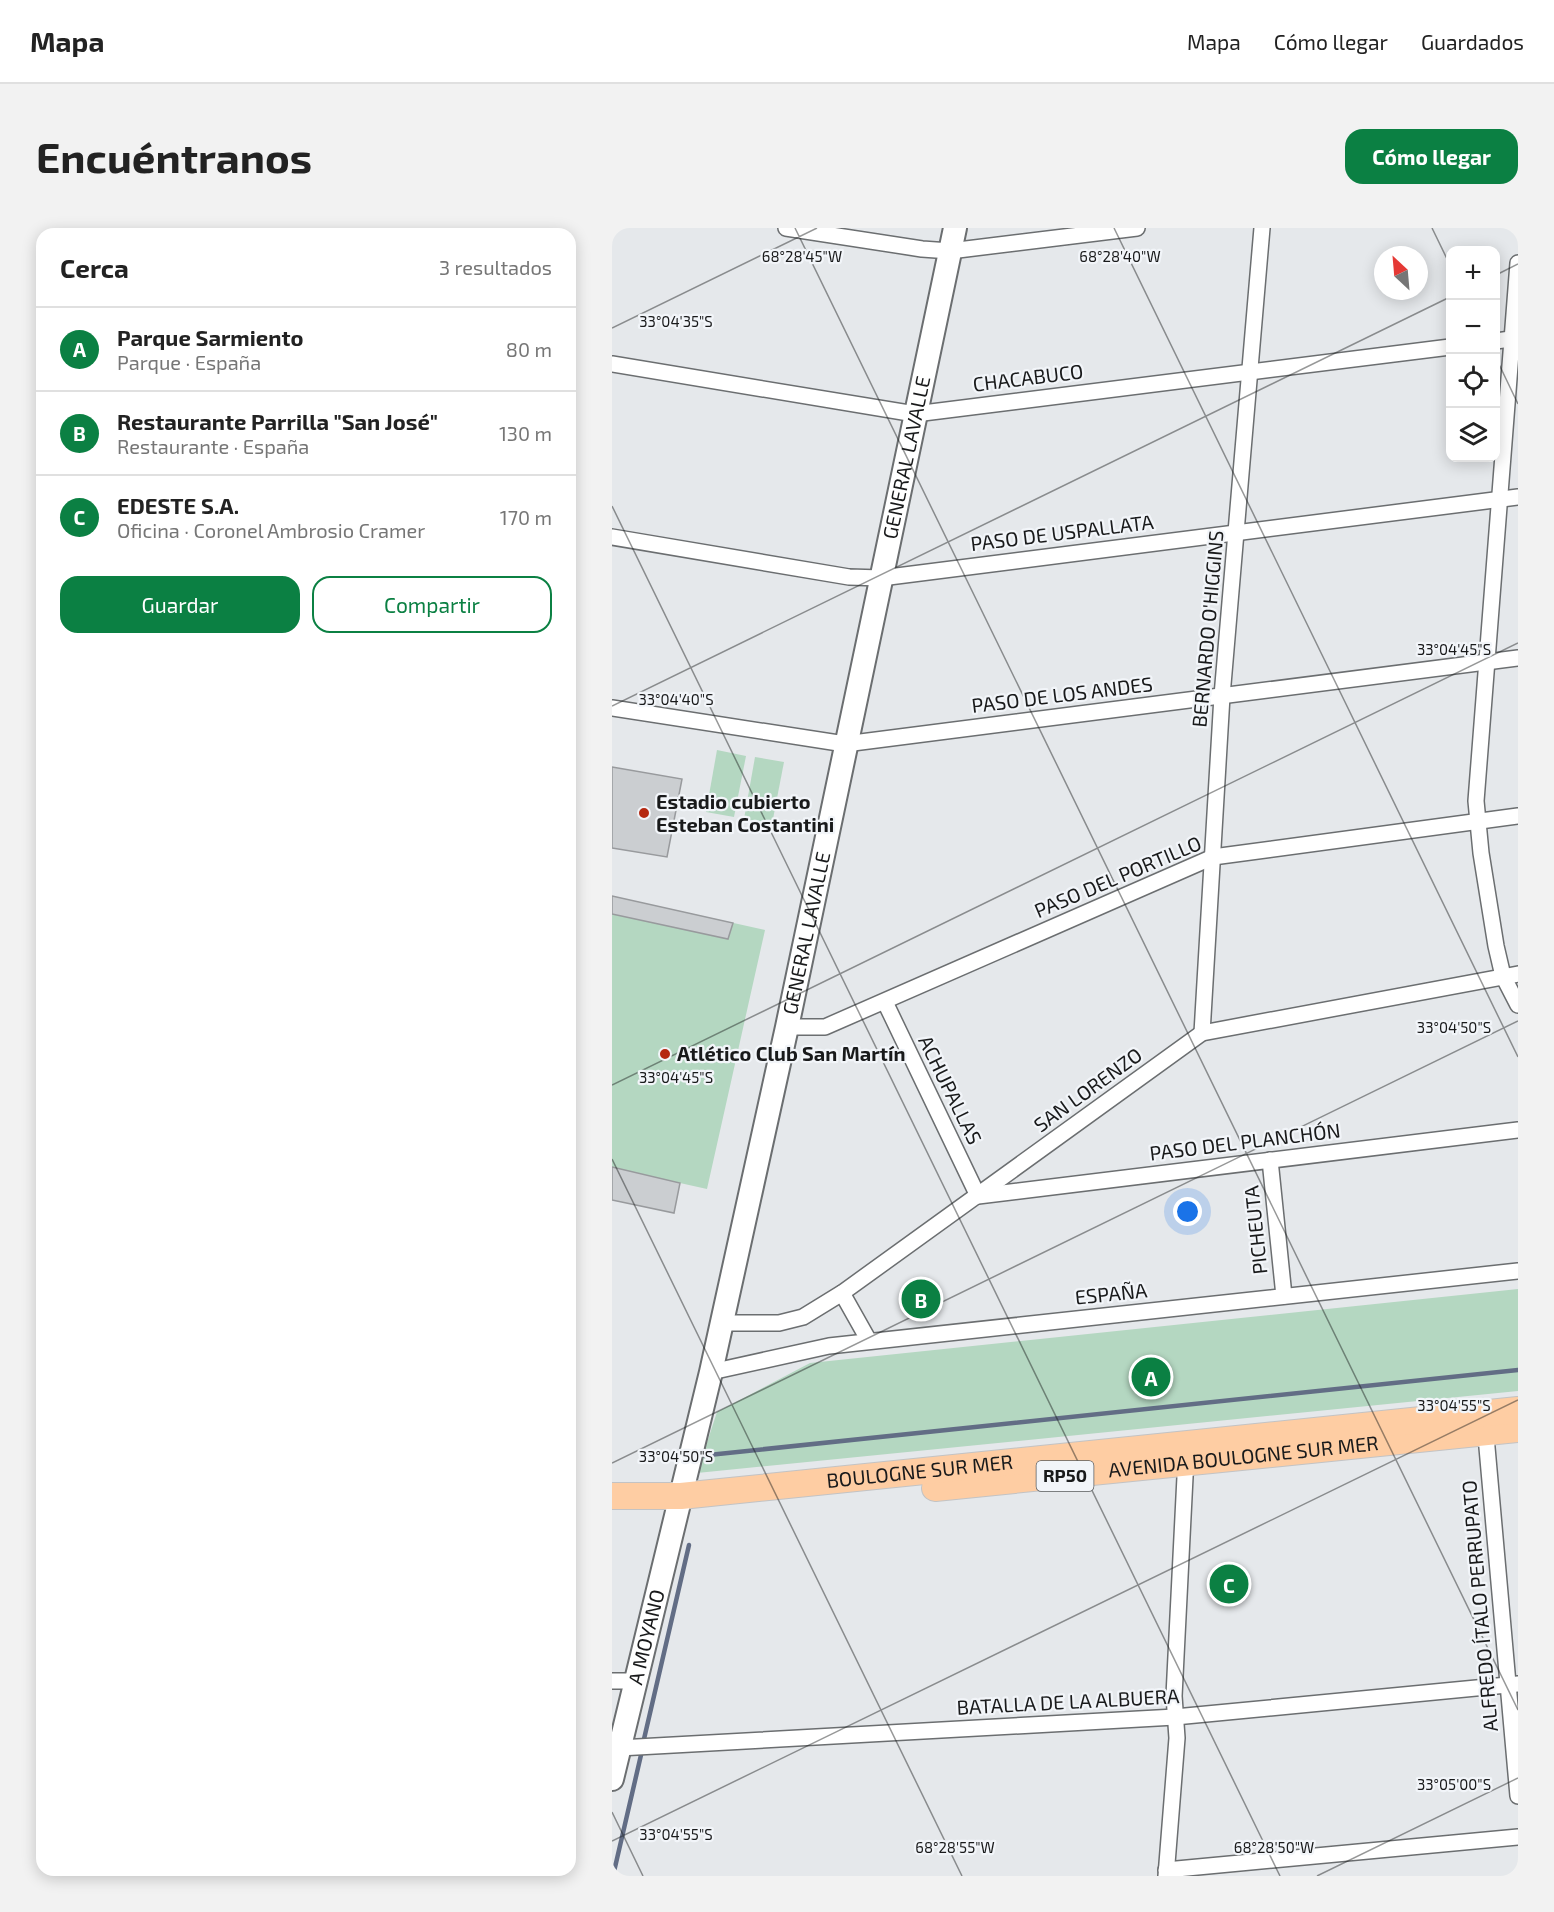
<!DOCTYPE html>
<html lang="es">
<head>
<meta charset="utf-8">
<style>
  :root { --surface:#fff; --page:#f2f2f2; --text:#222; --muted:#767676; --line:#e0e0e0; --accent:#0b8043 }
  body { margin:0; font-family:"Exo 2",sans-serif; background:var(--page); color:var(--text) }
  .controls { position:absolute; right:18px; top:18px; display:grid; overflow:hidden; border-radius:12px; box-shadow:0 3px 15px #0003 }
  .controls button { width:54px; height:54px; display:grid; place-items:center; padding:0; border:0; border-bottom:2px solid var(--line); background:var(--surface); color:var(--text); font:30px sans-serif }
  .compass { position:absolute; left:762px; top:18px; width:54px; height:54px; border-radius:50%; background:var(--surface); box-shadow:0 3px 15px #0003; rotate:334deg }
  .you { position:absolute; left:576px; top:984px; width:21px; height:21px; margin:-15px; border:4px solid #fff; border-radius:50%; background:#1a73e8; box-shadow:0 0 0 9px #1a73e833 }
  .badge { display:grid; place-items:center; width:39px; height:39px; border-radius:50%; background:var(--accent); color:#fff; font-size:20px; font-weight:700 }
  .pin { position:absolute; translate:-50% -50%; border:3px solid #fff; box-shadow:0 2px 6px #0006 }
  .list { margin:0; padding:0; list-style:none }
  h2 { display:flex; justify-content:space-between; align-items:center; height:78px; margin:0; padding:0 24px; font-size:26px }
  h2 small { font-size:20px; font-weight:400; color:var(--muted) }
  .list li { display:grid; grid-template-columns:39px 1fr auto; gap:18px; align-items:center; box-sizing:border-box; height:84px; padding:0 24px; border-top:2px solid var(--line) }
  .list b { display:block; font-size:22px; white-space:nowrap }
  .list p { margin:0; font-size:20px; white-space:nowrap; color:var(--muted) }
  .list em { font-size:20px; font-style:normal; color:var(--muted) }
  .actions { display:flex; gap:12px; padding:18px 24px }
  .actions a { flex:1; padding:14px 0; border:2px solid var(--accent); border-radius:18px; text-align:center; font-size:21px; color:var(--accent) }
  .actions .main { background:var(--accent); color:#fff }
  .icon { flex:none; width:33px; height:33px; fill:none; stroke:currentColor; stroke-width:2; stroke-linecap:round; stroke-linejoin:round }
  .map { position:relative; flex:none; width:906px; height:1648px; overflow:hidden; border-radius:18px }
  header { display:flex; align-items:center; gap:36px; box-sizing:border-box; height:84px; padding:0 30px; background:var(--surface); border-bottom:2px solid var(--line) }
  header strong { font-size:28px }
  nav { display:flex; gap:33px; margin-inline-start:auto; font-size:21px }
  .intro { display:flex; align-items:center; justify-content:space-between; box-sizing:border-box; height:144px; padding:0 36px }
  h1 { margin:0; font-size:42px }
  .button { padding:15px 27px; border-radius:18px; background:var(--accent); color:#fff; font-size:21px; font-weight:700 }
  main { display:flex; gap:36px; padding:0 36px }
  aside { flex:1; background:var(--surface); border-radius:18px; box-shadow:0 3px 15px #0003 }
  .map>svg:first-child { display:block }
  .green { fill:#b4d7c1 }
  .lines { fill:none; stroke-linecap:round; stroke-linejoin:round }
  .stream { stroke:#626d85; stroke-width:4.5 }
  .building { fill:#cbced1; stroke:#989a9d; stroke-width:1.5 }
  .minor-casing { stroke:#6b6e70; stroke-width:18 }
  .secondary-casing { stroke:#6b6e70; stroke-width:26 }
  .primary-casing { stroke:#c3c3c4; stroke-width:28 }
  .minor { stroke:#fff; stroke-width:15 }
  .secondary { stroke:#fff; stroke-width:22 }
  .primary { stroke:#fecda3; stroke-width:26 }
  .ticks { fill:none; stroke:#191a1b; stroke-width:1.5; stroke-opacity:0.45 }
  .poi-dot { fill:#b52810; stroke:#f2f5f9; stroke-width:2 }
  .labels { text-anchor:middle; stroke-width:4.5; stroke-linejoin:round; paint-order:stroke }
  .shield { fill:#f2f5f9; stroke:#5a5c5e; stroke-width:1.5 }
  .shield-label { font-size:18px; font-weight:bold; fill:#191a1b }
  .street-label { font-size:20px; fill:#191a1b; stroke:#f2f5f9 }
  .poi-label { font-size:20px; font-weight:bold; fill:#191a1b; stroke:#f2f5f9; text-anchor:start }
  .ticks-label { font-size:15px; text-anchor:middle; fill:#191a1b; stroke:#f2f5f9; stroke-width:4.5; stroke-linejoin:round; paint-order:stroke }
</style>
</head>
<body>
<header>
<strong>Mapa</strong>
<nav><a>Mapa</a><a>Cómo llegar</a><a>Guardados</a></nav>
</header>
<div class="intro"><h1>Encuéntranos</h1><a class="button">Cómo llegar</a></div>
<main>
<aside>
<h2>Cerca<small>3 resultados</small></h2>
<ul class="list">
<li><span class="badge">A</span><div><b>Parque Sarmiento</b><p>Parque · España</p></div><em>80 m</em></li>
<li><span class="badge">B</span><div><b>Restaurante Parrilla &quot;San José&quot;</b><p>Restaurante · España</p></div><em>130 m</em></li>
<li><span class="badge">C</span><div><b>EDESTE S.A.</b><p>Oficina · Coronel Ambrosio Cramer</p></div><em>170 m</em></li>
</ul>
<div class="actions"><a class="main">Guardar</a><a>Compartir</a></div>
</aside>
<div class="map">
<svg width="906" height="1648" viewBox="0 0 906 1648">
  <rect width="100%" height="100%" fill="#e5e8eb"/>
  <!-- green -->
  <g class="green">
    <polygon points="105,522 134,528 122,589 94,584"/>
    <polygon points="143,529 172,534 160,596 132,591"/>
    <polygon points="0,668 153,702 95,961 68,955 62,985 0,972"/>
    <polygon points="906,1061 906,1163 85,1245 105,1184 198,1135"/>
  </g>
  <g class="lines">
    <!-- stream -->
    <g class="stream">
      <polyline points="87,1228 906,1142"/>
      <polyline points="32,1511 77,1317"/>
      <polyline points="1,1648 29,1527"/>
    </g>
  </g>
  <!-- building -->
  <g class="building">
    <polygon points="0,539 70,551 55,629 0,620"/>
    <polygon points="0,668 121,695 116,711 0,686"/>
    <polygon points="0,939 68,955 62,985 0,972"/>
  </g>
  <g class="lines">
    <defs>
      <g id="minor">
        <polyline points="174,0 310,21 338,23 525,0"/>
        <polyline points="906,35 864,573 869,625 884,718 891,748 906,777"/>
        <polyline points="884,113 906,110"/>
        <polyline points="0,136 303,186 838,119"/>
        <polyline points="0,309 237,349 269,350 906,269"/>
        <polyline points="0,480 233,516 906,430"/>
        <polyline points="273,774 366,968 906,902"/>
        <polyline points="175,799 213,799 601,629 906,588"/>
        <polyline points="590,805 610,468 650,0"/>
        <polyline points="658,932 672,1068"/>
        <polyline points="230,1065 257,1113"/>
        <polyline points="109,1095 167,1095 191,1089 230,1065 590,805 906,746"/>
        <polyline points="99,1144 217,1118 906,1043"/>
        <polyline points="873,1197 906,1568"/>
        <polyline points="0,1453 24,1453"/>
        <polyline points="7,1520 563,1489 906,1456"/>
        <polyline points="554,1642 906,1609"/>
        <polyline points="554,1648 565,1510 562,1468 574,1229"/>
      </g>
      <g id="secondary">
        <path id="s1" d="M0,1551L99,1144L175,799L343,0"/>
      </g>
      <g id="primary">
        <path id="s2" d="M323,1260L906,1201"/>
        <path id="s3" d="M0,1268H69L906,1182"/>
      </g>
    </defs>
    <!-- minor casing -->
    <use href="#minor" class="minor-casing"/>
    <!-- secondary casing -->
    <use href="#secondary" class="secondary-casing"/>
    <!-- primary casing -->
    <use href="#primary" class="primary-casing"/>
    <!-- minor -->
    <use href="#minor" class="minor"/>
    <!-- secondary -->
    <use href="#secondary" class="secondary"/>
    <!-- primary -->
    <use href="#primary" class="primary"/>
  </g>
  <!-- ticks -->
  <path class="ticks" d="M183,0L906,1482M502,0L906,829M820,0L838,37M884,47L906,36M0,100L205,0M884,130L906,176M0,278L668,1648M0,478L838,69M0,857L906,415M0,931L350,1648M0,1235L906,793M0,1584L31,1648M0,1613L906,1172M705,1648L906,1550"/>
  <!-- markers -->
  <g class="poi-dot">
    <circle cx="32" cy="585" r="6"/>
    <circle cx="53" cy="826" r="6"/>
  </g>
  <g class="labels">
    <!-- shield labels -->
    <rect class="shield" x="424.5" y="1233" width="57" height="30" rx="4.5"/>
    <g class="shield-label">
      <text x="453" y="1254">RP50</text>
    </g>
    <!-- street labels -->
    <g class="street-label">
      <text transform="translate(416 150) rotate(-7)" y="7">CHACABUCO</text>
      <text dy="7" stroke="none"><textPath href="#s1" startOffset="1354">GENERAL LAVALLE</textPath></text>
      <text transform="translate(450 305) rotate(-7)" y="7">PASO DE USPALLATA</text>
      <text transform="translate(596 401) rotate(-85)" y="7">BERNARDO O'HIGGINS</text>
      <text transform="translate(450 467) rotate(-7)" y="7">PASO DE LOS ANDES</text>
      <text transform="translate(506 649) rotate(-23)" y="7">PASO DEL PORTILLO</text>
      <text dy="7" stroke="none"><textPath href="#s1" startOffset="868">GENERAL LAVALLE</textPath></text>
      <text transform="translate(338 862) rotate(64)" y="7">ACHUPALLAS</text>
      <text transform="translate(476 862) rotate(-36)" y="7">SAN LORENZO</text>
      <text transform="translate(633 914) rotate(-7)" y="7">PASO DEL PLANCHÓN</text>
      <text transform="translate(644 1002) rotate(-96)" y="7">PICHEUTA</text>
      <text transform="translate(499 1066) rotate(-6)" y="7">ESPAÑA</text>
      <text dy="7" stroke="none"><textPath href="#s2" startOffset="310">AVENIDA BOULOGNE SUR MER</textPath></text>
      <text dy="7" stroke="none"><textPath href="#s3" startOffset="309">BOULOGNE SUR MER</textPath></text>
      <text transform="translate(868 1378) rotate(-95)" y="7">ALFREDO ÍTALO PERRUPATO</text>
      <text dy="7" stroke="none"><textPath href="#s1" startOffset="146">A MOYANO</textPath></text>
      <text transform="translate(456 1474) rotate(-3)" y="7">BATALLA DE LA ALBUERA</text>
    </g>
    <!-- poi labels -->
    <g class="poi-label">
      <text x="44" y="581">Estadio cubierto<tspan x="44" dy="23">Esteban Costantini</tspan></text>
      <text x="65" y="833">Atlético Club San Martín</text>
    </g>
  </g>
  <g class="ticks-label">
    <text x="190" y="34">68°28'45"W</text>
    <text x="508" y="34">68°28'40"W</text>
    <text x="64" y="99">33°04'35"S</text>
    <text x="842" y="427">33°04'45"S</text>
    <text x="64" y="477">33°04'40"S</text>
    <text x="842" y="805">33°04'50"S</text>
    <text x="64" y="855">33°04'45"S</text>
    <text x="842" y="1183">33°04'55"S</text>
    <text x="64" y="1234">33°04'50"S</text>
    <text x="842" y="1562">33°05'00"S</text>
    <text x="64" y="1612">33°04'55"S</text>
    <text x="343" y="1625">68°28'55"W</text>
    <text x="662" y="1625">68°28'50"W</text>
  </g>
</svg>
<div class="controls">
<button>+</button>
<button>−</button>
<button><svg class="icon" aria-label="locate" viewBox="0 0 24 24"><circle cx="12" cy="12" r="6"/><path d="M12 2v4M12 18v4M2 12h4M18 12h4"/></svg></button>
<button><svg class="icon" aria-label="layers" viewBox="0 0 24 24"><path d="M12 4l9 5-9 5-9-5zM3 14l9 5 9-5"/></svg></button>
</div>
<svg class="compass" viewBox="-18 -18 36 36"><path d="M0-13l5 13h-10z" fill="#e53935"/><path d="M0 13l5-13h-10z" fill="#767676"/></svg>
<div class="you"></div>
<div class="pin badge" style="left:539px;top:1149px">A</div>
<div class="pin badge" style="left:309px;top:1071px">B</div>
<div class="pin badge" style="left:617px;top:1356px">C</div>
</div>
</main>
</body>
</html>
